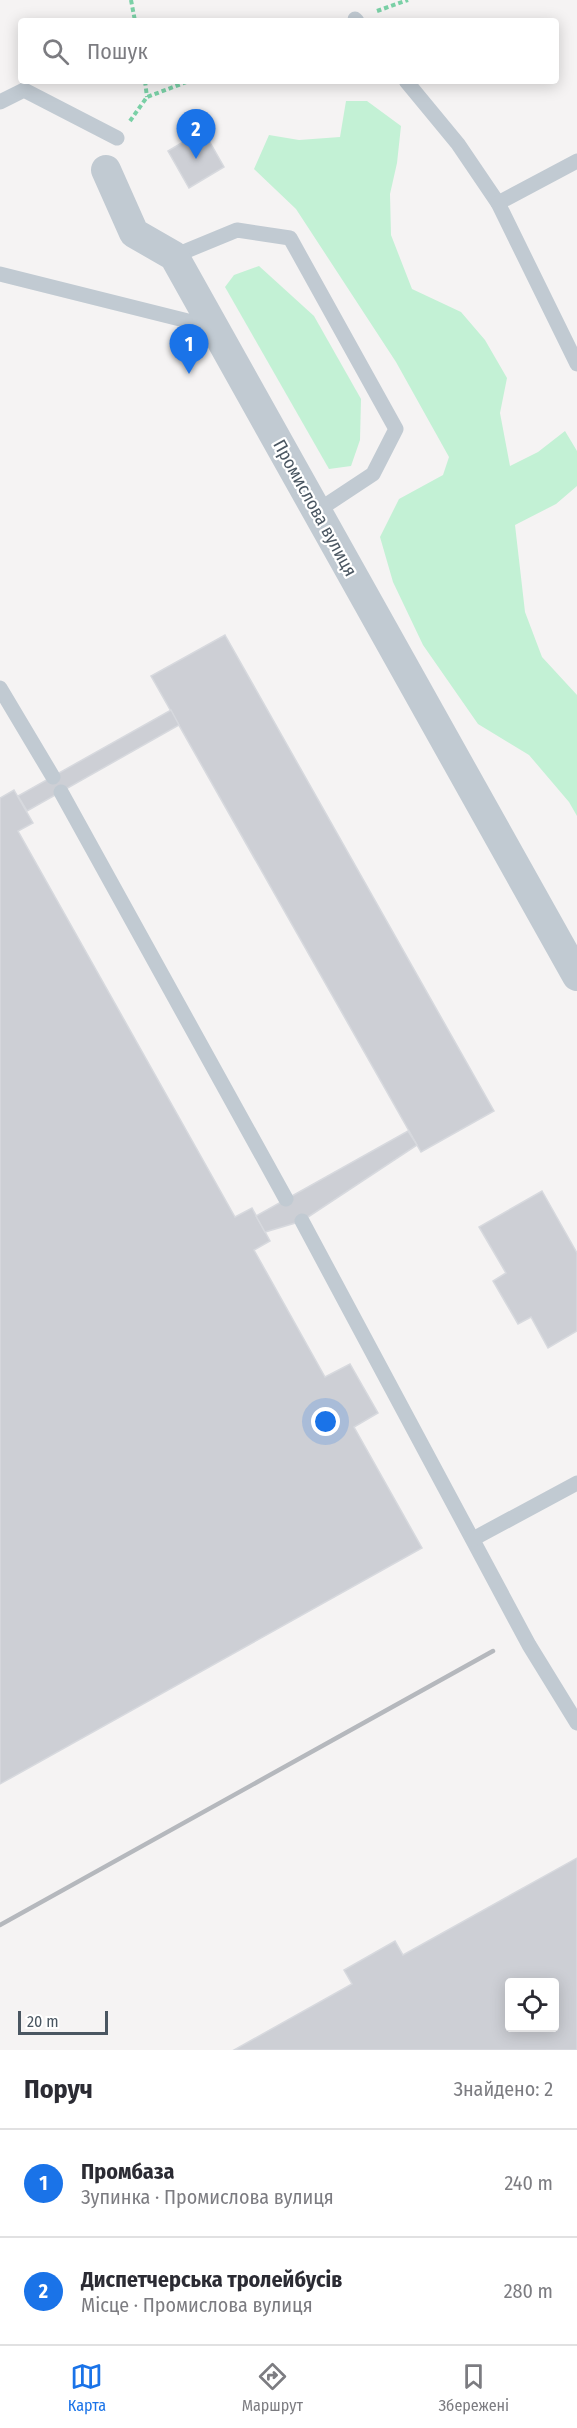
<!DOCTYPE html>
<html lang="uk">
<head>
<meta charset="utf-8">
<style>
  :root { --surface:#fff; --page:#f2f2f3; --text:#2b2b33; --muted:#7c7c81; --line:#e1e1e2; --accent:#1a73e8 }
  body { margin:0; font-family:"Fira Sans Condensed",sans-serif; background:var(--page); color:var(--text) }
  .controls { position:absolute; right:18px; bottom:18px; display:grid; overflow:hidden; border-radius:6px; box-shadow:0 3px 15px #0003 }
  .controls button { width:54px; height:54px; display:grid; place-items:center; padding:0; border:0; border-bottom:2px solid var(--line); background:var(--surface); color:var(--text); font:30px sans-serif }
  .scale { position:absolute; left:18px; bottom:15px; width:90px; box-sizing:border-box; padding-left:6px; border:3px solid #4a5661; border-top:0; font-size:16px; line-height:21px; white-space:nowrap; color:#4a5661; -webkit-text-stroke:4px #fff; paint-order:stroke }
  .you { position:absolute; left:326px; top:1422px; width:21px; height:21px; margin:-15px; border:4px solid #fff; border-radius:50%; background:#1a73e8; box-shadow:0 0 0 9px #1a73e833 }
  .badge { display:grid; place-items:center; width:39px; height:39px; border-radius:50%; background:var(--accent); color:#fff; font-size:20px; font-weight:700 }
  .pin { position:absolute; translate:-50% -50px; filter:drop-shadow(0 2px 3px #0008) }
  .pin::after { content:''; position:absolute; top:32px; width:21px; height:18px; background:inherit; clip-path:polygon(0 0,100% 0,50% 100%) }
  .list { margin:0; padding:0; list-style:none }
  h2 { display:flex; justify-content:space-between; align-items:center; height:78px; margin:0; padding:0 24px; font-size:26px }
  h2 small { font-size:20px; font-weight:400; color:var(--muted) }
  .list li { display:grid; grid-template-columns:39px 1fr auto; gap:18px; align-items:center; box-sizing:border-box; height:108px; padding:0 24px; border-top:2px solid var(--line) }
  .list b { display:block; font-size:22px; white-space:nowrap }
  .list p { margin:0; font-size:20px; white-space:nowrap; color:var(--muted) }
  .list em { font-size:20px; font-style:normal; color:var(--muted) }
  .icon { flex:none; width:33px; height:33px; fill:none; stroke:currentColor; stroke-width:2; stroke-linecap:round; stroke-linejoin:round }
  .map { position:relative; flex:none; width:577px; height:2050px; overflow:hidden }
  .search { position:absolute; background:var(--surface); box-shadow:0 3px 15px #0003; left:18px; right:18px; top:18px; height:66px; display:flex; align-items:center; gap:15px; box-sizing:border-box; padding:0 21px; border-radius:6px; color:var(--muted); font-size:22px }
  .sheet { height:294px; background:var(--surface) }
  nav { display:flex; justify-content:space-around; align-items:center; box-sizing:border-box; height:84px; border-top:2px solid var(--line); background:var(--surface); font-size:16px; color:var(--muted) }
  nav a { display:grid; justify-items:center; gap:3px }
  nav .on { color:var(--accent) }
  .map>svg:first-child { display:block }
  .green { fill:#c3f1d5 }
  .building { fill:#cdcfd5; stroke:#d7d9de; stroke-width:1.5; fill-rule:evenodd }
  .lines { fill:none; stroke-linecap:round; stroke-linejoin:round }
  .path { stroke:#7ad0a6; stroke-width:4; stroke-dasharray:4.5 3; stroke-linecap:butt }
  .lane { stroke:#c1cad2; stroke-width:15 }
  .street { stroke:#c1cad2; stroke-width:30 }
  .rail { stroke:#b5b8bd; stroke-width:4.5 }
  .labels { text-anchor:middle; stroke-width:4.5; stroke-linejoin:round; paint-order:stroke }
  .street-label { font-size:18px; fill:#4a5661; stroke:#fff }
</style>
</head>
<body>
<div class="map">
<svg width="577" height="2050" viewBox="0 0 577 2050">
  <rect width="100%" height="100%" fill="#f5f3f3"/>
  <!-- green -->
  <g class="green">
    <polygon points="346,101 367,101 401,126 397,163 390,194 391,235 412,289 461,312 485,340 507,378 500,413 510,466 538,452 565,431 577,451 577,486 556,504 515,525 525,612 542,657 577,695 577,816 569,802 529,755 478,724 423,645 393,582 380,537 399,499 443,475 449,457 396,362 296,209 254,169 269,135 299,140 340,137"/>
    <polygon points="259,266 314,316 361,399 360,440 351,466 329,469 225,287 234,275"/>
  </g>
  <!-- building -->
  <g class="building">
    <polygon points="203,130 224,167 189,188 168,151"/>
    <polygon points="225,635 494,1111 421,1152 151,676"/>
    <polygon points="171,710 179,725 27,811 18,796"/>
    <polygon points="14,790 33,823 18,831 235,1217 252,1208 270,1241 254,1250 325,1377 350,1364 378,1413 354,1427 422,1548 0,1784 0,798"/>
    <polygon points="408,1131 417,1145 302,1221 265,1232 256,1216"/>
    <polygon points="542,1191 577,1253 577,1331 548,1348 531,1317 518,1324 493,1281 506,1273 479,1227"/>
    <path d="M577,1858V2050H234L352,1984L344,1970L395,1941L403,1955ZM510,1982H554V2028H510Z"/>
  </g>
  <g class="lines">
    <!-- path -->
    <g class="path">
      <polyline points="131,0 135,21"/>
      <polyline points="377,11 408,0"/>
      <polyline points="145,81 147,97"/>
      <polyline points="130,121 147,97 189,81"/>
    </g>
    <!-- lane -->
    <g class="lane">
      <polyline points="355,19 357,21"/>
      <polyline points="406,81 458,144 498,203 577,161"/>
      <polyline points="0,102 24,90 117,138"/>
      <polyline points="498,203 577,364"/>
      <polyline points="174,256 237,230 290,238 396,429 373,474 317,511"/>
      <polyline points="0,274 212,327"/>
      <polyline points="0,688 53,777"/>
      <polyline points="61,792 286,1199"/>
      <polyline points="302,1221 529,1645 577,1723"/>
      <polyline points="473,1539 577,1483"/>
    </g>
    <!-- street -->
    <polyline class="street" points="106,170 134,233 174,256 577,976"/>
    <!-- rail -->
    <polyline class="rail" points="0,1925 493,1651"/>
  </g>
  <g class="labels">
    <!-- street labels -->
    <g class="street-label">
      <text transform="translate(315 508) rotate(61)" y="6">Промислова вулиця</text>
    </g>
  </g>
</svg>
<div class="controls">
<button><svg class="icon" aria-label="locate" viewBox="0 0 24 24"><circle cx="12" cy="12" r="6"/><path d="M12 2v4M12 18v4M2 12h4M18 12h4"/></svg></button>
</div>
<div class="scale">20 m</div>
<div class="you"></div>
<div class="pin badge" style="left:189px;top:374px">1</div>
<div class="pin badge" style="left:196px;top:159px">2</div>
<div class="search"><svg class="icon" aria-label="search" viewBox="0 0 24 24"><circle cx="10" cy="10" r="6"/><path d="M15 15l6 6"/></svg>Пошук</div>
</div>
<section class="sheet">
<h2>Поруч<small>Знайдено: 2</small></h2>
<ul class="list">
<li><span class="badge">1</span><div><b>Промбаза</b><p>Зупинка · Промислова вулиця</p></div><em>240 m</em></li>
<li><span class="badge">2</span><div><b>Диспетчерська тролейбусів</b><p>Місце · Промислова вулиця</p></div><em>280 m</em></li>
</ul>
</section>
<nav>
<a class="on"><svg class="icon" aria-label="map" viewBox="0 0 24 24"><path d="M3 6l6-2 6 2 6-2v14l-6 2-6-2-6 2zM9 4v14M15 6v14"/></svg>Карта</a>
<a><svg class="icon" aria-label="directions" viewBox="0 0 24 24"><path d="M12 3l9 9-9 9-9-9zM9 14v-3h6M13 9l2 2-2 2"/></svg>Маршрут</a>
<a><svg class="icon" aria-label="saved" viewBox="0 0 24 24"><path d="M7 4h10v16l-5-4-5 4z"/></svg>Збережені</a>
</nav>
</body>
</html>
